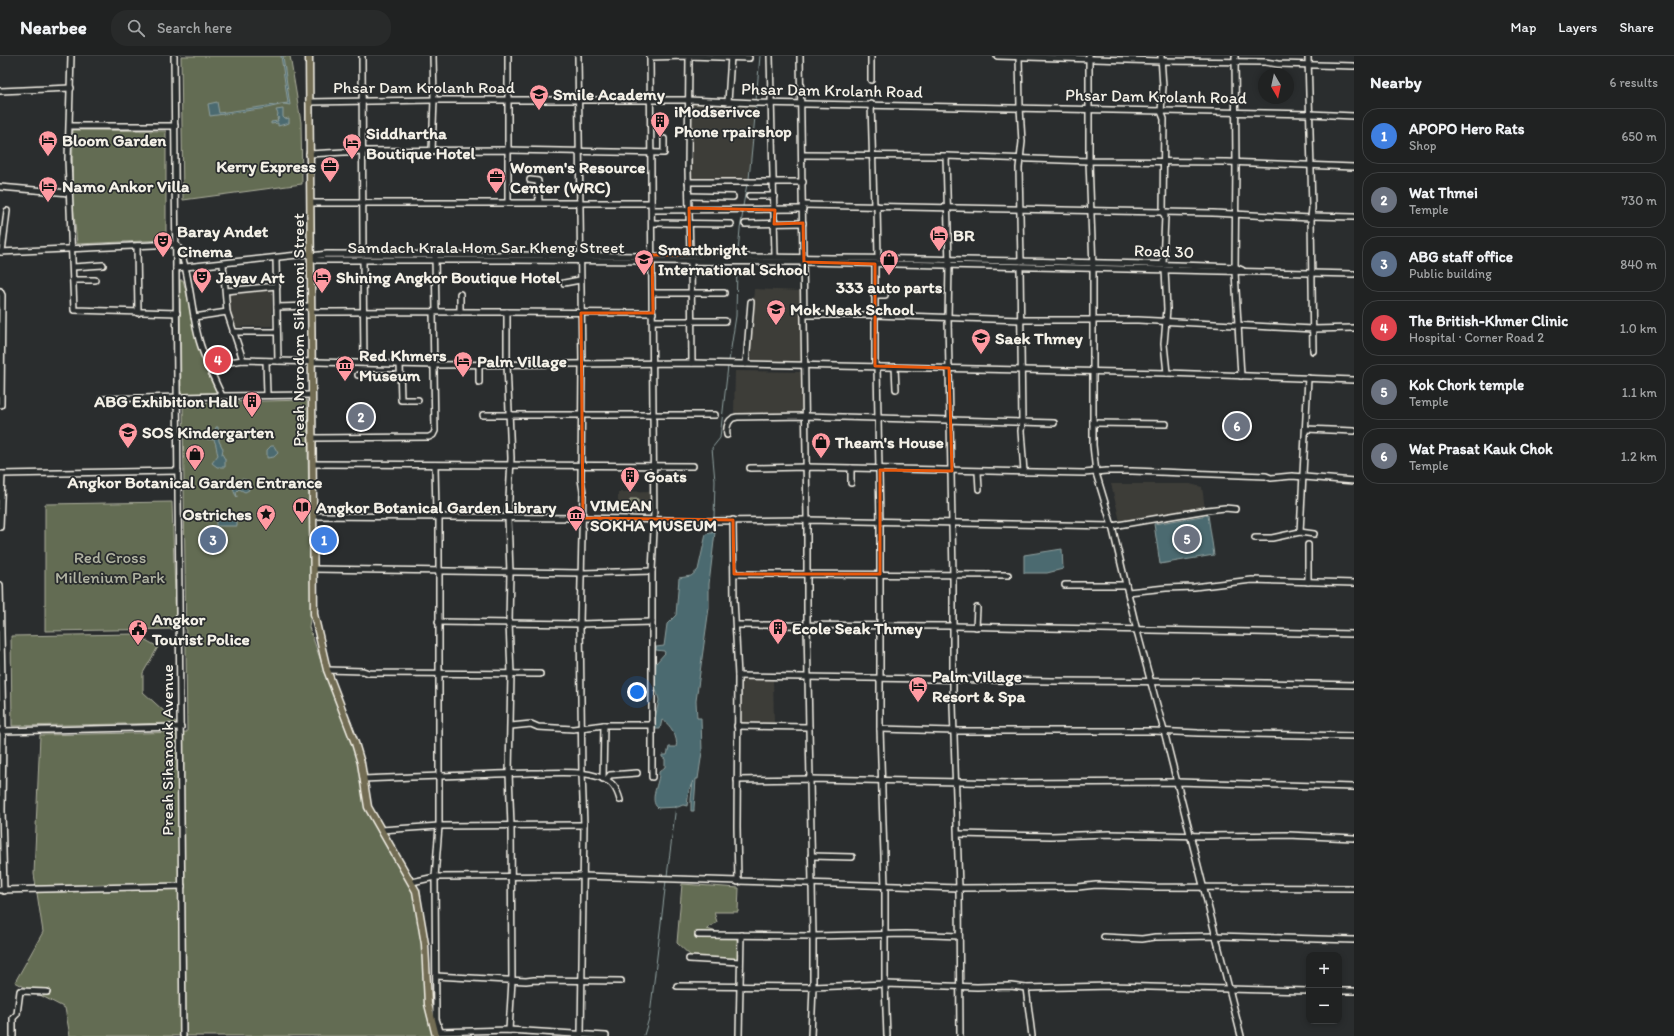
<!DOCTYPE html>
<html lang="en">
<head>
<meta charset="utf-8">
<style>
  :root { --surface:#202222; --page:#282a2a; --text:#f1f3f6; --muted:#a2a4a5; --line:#3d3f40; --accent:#ff9aa2 }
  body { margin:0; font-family:Itim,sans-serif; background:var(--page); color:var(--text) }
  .controls { position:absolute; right:12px; bottom:12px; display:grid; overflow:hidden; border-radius:8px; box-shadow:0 2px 6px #0003 }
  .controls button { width:36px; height:36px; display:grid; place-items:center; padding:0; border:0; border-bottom:1px solid var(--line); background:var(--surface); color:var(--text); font:20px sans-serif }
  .compass { position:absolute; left:1258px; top:12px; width:36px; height:36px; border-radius:50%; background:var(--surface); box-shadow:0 2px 6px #0003; rotate:171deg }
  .you { position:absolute; left:637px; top:636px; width:14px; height:14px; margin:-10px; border:3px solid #fff; border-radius:50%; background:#1a73e8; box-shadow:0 0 0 6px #1a73e833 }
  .badge { display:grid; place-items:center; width:26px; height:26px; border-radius:50%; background:var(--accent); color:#fff; font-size:13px; font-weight:700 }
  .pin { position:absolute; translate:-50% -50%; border:2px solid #fff; box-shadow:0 1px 4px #0006 }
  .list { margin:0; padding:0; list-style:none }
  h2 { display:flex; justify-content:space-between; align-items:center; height:52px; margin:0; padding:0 16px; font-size:17px }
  h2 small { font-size:13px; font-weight:400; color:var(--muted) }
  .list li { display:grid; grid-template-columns:26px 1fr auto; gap:12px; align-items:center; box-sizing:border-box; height:56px; margin:0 8px 8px; padding:0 8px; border:1px solid var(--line); border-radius:16px }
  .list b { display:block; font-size:15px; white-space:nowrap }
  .list p { margin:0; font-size:13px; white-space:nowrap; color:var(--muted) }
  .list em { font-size:13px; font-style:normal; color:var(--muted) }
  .icon { flex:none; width:22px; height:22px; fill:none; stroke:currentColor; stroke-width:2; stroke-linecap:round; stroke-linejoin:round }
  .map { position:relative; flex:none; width:1354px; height:980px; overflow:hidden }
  header { display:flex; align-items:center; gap:24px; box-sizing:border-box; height:56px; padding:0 20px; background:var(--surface); border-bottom:1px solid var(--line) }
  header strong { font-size:19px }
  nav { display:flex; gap:22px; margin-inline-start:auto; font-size:14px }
  .search { width:280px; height:36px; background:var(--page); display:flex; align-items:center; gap:10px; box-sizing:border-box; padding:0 14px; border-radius:16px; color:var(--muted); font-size:15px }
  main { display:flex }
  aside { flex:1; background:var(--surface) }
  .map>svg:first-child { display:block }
  .built { fill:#3e3e39 }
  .green { fill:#646c52; stroke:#acae9d }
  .water { fill:#4c6a6f; stroke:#8fa09f }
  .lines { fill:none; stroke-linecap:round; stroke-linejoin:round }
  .stream { stroke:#8fa09f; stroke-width:1 }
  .minor-casing { stroke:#f4f1e8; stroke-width:8 }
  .major-casing { stroke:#f4f1e8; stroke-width:9 }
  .minor { stroke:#2a2d2e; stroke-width:5 }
  .major { stroke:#726c52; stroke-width:6 }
  .marked { fill:none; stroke:#e8590c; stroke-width:3; stroke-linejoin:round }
  .labels { text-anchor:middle; stroke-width:3.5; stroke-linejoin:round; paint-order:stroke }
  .street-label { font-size:17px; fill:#f4f1e8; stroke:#2a2d2e }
  .poi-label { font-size:17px; font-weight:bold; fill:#f4f1e8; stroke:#2a2d2e; text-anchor:start }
  .park-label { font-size:17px; fill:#b3b5a4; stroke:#2a2d2e }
</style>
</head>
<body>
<header>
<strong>Nearbee</strong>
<div class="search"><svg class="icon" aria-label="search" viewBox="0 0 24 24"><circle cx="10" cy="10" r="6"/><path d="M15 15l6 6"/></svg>Search here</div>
<nav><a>Map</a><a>Layers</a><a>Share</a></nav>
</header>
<main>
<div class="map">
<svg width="1354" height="980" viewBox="0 0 1354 980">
  <rect width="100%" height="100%" fill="#2a2d2e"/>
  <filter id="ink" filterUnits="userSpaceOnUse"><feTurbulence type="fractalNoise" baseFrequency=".025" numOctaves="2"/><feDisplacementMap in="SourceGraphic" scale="8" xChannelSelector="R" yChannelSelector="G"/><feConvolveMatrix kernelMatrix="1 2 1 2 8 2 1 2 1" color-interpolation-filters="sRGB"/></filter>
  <g filter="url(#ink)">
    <!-- built -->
    <g class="built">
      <polygon points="690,47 755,49 749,127 690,127"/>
      <polygon points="754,233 800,235 801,307 749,306"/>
      <polygon points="272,234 272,270 234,271 230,257 228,236"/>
      <polygon points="735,315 803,316 803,359 734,358"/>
      <polygon points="1111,428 1190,428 1202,431 1205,453 1121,469"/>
      <polygon points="651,435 651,457 618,456 618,436"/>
      <polygon points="738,622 773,622 774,669 738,669"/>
    </g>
    <!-- green -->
    <g class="green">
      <polygon points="181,0 290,0 301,66 302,128 183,144"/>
      <polygon points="73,74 166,75 166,184 77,188 72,137"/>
      <polygon points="180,224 183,224 203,302 218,338 181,339"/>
      <polygon points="307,344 311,556 309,571 324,614 355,687 366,741 419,844 428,948 436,980 70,980 65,952 15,926 43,876 34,818 40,679 187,676 183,347"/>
      <polygon points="630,443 638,443 638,445 634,446 639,446 639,449 650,449 648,451 642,451 641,457 634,457 634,451 628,451 628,456 621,456 621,450 630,449"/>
      <polygon points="172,446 176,573 45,575 45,448"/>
      <polygon points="135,578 158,591 143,617 143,636 177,667 12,670 11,580"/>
      <polygon points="682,828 739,832 738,856 714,856 717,866 707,873 737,882 738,905 693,902 677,887"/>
    </g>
    <!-- water -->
    <g class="water">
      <polygon points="281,0 283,0 290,49 284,48 267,52 210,60 208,48 217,46 219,57 288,47"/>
      <polygon points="283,53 283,61 285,63 289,62 289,67 278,70 278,67 271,68 271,66 278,65 277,62 279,62 277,61 278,58 276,54"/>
      <path d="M216,371H218L219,385L223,393L222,398L225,403V411H217L212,407L218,399C216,394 217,389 214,384L207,383L214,382Z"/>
      <polygon points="271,390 274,390 278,397 274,401 267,402 267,394"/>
      <path d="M242,423L246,424L249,434L245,436L239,433L236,436L237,441C231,434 233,425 242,423Z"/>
      <polygon points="1208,459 1214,499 1160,508 1154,468"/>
      <rect x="216" y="460" width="21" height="10"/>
      <path d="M715,476L709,528V552L696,645L697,662H701L702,696L698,723H696L694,752V755H691V743L693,725L689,734L687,750L683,749L678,751L658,752C648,744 660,726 659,716L665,711V703L662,701V699H667L669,691H676C679,683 670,667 662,664L660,673H656L655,663L659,644L655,630L656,607L665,597L664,595L656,594V591L664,590L667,568L676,559L679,522L691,520L698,514L706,478Z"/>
      <polygon points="1062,493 1063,513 1047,517 1024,517 1024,499"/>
    </g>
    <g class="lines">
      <!-- stream -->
      <g class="stream">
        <polyline points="756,44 760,0"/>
        <polyline points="749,123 756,50"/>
        <polyline points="743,150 747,128"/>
        <polyline points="738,196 740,173 743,156"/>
        <polyline points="729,305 736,260 737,212"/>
        <polyline points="714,462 715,425 712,392 720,382 728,310"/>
        <polyline points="712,477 715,468"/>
        <polyline points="667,820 676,750"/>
        <polyline points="644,979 650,959 666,825"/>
      </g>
      <defs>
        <g id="minor">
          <polyline points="71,0 68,103 74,254 177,257"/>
          <polyline points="174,0 183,980"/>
          <polyline points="362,0 363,198"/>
          <polyline points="508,0 508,146"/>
          <polyline points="578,0 582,308 581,423 583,436 580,568 582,717 584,769 581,978"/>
          <polyline points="650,0 654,474 652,515 652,721"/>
          <polyline points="689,0 688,114 690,199"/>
          <polyline points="770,0 775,200"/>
          <polyline points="800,0 807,464 807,569 813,880 813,931 811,980"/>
          <polyline points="997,0 1161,5 1265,6 1278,8 1354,10"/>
          <polyline points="1019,0 1020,51 1022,86 1019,112 1021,205"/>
          <polyline points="1089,0 1089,105 1093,212 1093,389 1096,417 1112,470 1137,575 1164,675 1241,980"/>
          <polyline points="1161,0 1163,31 1161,55 1164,63 1163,157 1165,160 1163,208"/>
          <polyline points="1235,0 1236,107 1235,216 1241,320"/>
          <polyline points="1308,0 1312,152 1311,162 1313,295"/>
          <polyline points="650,1 689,0 749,2"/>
          <polyline points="871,24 871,0"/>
          <polyline points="0,35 71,32"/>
          <polyline points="309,46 434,44 688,44 757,47 1310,58 1354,60"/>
          <polyline points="728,46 731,0"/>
          <polyline points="871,48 874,150"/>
          <polyline points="70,70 175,70"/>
          <polyline points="432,95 434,44 433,0"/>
          <polyline points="309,98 362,95 508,94 664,97 664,83"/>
          <polyline points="802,99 946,100 1089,105 1227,106 1354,111"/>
          <polyline points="946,100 949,209 948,262 953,519 953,649 959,832 960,980"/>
          <polyline points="530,124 538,125 539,146"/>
          <polyline points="688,126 803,126"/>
          <polyline points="0,131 69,137"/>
          <polyline points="689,140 733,141"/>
          <polyline points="749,140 774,140"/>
          <polyline points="311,147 651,147"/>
          <polyline points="803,149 1213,157 1311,162"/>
          <polyline points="877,150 878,202"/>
          <polyline points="652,154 803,153"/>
          <polyline points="1312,160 1354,161"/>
          <polyline points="652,167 731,168"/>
          <polyline points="745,168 803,167"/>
          <polyline points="137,190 138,257"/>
          <path d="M0,196L176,188C188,202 192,259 198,280C203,301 213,320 222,340"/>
          <polyline points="2,196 7,155"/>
          <path d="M311,200L327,198C559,199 790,200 1021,205C1092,207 1164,208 1235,211L1242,214"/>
          <polyline points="435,201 436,255"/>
          <polyline points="276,202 278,305"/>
          <polyline points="363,204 364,307"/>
          <polyline points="691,206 692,307"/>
          <polyline points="223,208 227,256 243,304"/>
          <polyline points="73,211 103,209"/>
          <polyline points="1020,211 1022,366 1021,375 1024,416"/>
          <polyline points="176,212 307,198 317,204 506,204 804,206 1354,218"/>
          <polyline points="1165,214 1167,253 1164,288 1167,317"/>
          <polyline points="73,224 95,224"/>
          <polyline points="564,227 580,224"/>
          <polyline points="0,235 2,239 1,349"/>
          <polyline points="226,235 277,230"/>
          <polyline points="653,237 724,237"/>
          <polyline points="460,238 460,256"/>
          <polyline points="874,239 885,239"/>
          <polyline points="277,251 311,250"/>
          <path d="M311,256C425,255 539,256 653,257"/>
          <polyline points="507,256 507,308 511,402 508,462 510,516 509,566 511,618 509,717 511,770 512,925 509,974"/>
          <polyline points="804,259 874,259 1021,264 1138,264 1313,273 1354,272"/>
          <polyline points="194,261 227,256"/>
          <polyline points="653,265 725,265"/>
          <polyline points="233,276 277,276"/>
          <polyline points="266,305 267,339"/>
          <polyline points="400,308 401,344 418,344"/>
          <polyline points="479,308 479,326"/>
          <polyline points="746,308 751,246"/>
          <polyline points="875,310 875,208"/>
          <polyline points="877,311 880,466 880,673 885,831 885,928 887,980"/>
          <polyline points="895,311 896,333"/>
          <polyline points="210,313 229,306 243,304 434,309 692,307 1167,317 1354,324"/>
          <polyline points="358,319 400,319"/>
          <polyline points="102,343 222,340 312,339"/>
          <polyline points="483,359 715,359"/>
          <polyline points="1093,367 1166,368"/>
          <polyline points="1306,373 1354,375"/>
          <path d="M727,379C726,372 727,366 733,362L737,361L806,360L1054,367"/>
          <polyline points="312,382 429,381 433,379 435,375 433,256"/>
          <polyline points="313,408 693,410"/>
          <polyline points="435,409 436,458 439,462 439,770 435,821 436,963 440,975"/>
          <polyline points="750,412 807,411 1084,417 1106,415 1132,415 1266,420 1271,422 1292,420 1354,425"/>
          <polyline points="978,416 979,433"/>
          <polyline points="0,418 178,415"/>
          <polyline points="851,427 851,412"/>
          <polyline points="313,460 583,462 710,465 807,464 1112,470 1207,454 1225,452 1235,453"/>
          <polyline points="733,464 734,543 738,620 737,771 738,826"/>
          <polyline points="0,471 2,418"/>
          <polyline points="1300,476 1308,322"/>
          <polyline points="1255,482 1272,482 1300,476 1314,478"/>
          <polyline points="314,513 582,517 652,515"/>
          <polyline points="734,518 1008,519"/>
          <polyline points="1308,526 1308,489"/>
          <polyline points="0,529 3,675 2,754 4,835"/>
          <polyline points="1065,529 1126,529"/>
          <polyline points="1128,536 1166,532 1194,531 1252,524 1354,527"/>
          <polyline points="438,566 580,568 652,566"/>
          <polyline points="736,569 953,570 1354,578"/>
          <polyline points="976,571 977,552"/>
          <polyline points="327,614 363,615 369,617 540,618"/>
          <polyline points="738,620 1052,625 1216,626 1354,629"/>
          <polyline points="511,670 531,668 538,671 573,673 604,669 652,669"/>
          <polyline points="737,670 809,671"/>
          <polyline points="880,673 954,675 1154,675 1198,677 1354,680"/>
          <polyline points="1,675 181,671"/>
          <path d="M364,723C420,721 476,718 532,717C555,717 580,714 602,722C613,726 617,733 620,744"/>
          <polyline points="603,723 604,669"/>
          <polyline points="606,724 610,719 637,717"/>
          <polyline points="737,724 810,723 1011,727 1176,726 1354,731"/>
          <polyline points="381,774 439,770 584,769"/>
          <polyline points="958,778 1051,780 1109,778 1206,780 1288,779 1354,782"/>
          <polyline points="811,800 852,801"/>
          <polyline points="412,826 435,821 583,820 959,832 1078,831 1096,829 1152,831 1354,832"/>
          <polyline points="0,834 182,830"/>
          <polyline points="698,879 813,880 906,878 959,880"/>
          <polyline points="1104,881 1142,883 1155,881 1216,880 1354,884"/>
          <polyline points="689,903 740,906"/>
          <polyline points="436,920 526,925 534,924 621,925"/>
          <polyline points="677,930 813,931 885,928 977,931 1011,930 1026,932 1111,930 1309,935"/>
          <polyline points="1026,932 1032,980"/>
          <polyline points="1339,935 1354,935"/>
          <polyline points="438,976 509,974 606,980"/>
          <polyline points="13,980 13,962 17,958 20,935 47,936"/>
          <polyline points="739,980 741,879"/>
        </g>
        <polyline id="major" points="309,0 314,558 327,614 355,687 361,707 368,751 416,835 425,888 428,948 436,980"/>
      </defs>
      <!-- minor casing -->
      <use href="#minor" class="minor-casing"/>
      <!-- major casing -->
      <use href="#major" class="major-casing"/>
      <!-- minor -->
      <use href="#minor" class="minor"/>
      <!-- major -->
      <use href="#major" class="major"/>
    </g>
  </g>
  <!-- marked area -->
  <path class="marked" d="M689,152L775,154L774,168L803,167L804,206L875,208V310L949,312L952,415L880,414V518H734L733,464L583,462L581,257H653L652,199H690Z"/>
  <!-- icons -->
  <defs>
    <symbol id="school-pin" viewBox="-11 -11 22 30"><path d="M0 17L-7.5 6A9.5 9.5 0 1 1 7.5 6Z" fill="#ff9aa2" stroke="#2a2d2e"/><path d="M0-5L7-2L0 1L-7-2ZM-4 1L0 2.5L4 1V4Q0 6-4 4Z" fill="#111"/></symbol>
    <symbol id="building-pin" viewBox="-11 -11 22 30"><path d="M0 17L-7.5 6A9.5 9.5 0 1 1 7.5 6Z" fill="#ff9aa2" stroke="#2a2d2e"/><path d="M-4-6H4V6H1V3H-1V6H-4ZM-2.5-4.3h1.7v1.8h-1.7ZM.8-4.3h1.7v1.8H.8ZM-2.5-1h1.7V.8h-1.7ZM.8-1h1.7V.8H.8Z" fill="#111"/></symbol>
    <symbol id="hotel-pin" viewBox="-11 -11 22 30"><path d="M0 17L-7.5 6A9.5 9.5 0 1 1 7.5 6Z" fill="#ff9aa2" stroke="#2a2d2e"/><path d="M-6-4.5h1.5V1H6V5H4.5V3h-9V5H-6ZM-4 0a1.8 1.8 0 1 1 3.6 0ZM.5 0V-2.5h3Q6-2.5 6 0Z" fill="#111"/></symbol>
    <symbol id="office-pin" viewBox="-11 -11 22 30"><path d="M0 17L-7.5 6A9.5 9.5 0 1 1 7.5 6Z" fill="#ff9aa2" stroke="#2a2d2e"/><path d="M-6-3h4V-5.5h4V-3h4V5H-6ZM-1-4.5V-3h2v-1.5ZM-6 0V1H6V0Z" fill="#111"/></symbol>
    <symbol id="theatre-pin" viewBox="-11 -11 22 30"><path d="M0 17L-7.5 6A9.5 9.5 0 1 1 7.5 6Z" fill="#ff9aa2" stroke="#2a2d2e"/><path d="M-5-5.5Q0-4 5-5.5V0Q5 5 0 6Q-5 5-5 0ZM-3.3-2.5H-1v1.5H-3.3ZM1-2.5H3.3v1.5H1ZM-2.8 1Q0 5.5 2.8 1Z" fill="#111"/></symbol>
    <symbol id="shop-pin" viewBox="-11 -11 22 30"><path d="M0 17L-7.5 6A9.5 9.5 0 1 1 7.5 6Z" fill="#ff9aa2" stroke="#2a2d2e"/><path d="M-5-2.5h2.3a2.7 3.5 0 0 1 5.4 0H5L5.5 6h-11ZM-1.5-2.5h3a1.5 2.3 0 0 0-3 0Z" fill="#111"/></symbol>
    <symbol id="museum-pin" viewBox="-11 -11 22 30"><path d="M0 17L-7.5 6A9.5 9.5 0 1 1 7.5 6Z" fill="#ff9aa2" stroke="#2a2d2e"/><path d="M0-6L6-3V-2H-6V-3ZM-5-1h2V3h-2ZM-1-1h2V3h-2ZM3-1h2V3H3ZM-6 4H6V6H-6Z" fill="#111"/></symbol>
    <symbol id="library-pin" viewBox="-11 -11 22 30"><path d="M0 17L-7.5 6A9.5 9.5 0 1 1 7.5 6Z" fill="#ff9aa2" stroke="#2a2d2e"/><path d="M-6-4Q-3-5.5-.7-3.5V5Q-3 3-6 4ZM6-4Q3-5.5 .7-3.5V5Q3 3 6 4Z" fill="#111"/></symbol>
    <symbol id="sight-pin" viewBox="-11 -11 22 30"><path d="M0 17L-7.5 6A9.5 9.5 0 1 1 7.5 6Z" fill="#ff9aa2" stroke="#2a2d2e"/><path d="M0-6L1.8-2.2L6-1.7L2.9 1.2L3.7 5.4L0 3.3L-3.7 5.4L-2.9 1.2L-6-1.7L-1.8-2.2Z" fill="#111"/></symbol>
    <symbol id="civic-pin" viewBox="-11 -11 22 30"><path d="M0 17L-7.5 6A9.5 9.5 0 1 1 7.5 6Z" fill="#ff9aa2" stroke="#2a2d2e"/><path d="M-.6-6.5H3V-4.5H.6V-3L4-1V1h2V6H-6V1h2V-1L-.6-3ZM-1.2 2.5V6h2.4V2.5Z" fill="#111"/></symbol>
  </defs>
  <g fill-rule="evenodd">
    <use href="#school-pin" x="528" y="27" width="22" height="30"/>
    <use href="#building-pin" x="649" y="54" width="22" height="30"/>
    <use href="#hotel-pin" x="37" y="73" width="22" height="30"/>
    <use href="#hotel-pin" x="341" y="76" width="22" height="30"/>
    <use href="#office-pin" x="319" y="99" width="22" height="30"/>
    <use href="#office-pin" x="485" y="110" width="22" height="30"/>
    <use href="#hotel-pin" x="37" y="119" width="22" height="30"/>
    <use href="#hotel-pin" x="928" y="168" width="22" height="30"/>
    <use href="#theatre-pin" x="152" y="174" width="22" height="30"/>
    <use href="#school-pin" x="633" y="192" width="22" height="30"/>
    <use href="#shop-pin" x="878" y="192" width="22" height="30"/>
    <use href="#theatre-pin" x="191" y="210" width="22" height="30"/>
    <use href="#hotel-pin" x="311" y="210" width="22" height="30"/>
    <use href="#school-pin" x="765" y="242" width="22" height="30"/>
    <use href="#school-pin" x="970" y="271" width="22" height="30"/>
    <use href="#hotel-pin" x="452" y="294" width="22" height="30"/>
    <use href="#museum-pin" x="334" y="298" width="22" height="30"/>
    <use href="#building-pin" x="241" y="334" width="22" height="30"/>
    <use href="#school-pin" x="117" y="365" width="22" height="30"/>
    <use href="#shop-pin" x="810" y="375" width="22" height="30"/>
    <use href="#shop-pin" x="184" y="387" width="22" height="30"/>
    <use href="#building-pin" x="619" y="409" width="22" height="30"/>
    <use href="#library-pin" x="291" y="440" width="22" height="30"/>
    <use href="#sight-pin" x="255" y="447" width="22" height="30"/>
    <use href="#museum-pin" x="565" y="448" width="22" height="30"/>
    <use href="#building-pin" x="767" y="561" width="22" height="30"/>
    <use href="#civic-pin" x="127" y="562" width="22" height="30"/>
    <use href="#hotel-pin" x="907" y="619" width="22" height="30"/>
  </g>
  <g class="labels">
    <!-- street labels -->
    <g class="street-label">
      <text x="424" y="37">Phsar Dam Krolanh Road</text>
      <text transform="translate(832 34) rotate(1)" y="6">Phsar Dam Krolanh Road</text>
      <text transform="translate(1156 40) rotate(1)" y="6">Phsar Dam Krolanh Road</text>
      <text x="486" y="197">Samdach Krala Hom Sar Kheng Street</text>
      <text transform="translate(1164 195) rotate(2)" y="6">Road 30</text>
      <text transform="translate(298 274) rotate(-90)" y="6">Preah Norodom Sihamoni Street</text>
      <text transform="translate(167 694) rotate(-90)" y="6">Preah Sihanouk Avenue</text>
    </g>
    <!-- poi labels -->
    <g class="poi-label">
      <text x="553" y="44">Smile Academy</text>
      <text x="674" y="61">iModserivce<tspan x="674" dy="20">Phone rpairshop</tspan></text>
      <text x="366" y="83">Siddhartha<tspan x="366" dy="20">Boutique Hotel</tspan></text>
      <text x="62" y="90">Bloom Garden</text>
      <text x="316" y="116" text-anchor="end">Kerry Express</text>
      <text x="510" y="117">Women's Resource<tspan x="510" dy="20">Center (WRC)</tspan></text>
      <text x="62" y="136">Namo Ankor Villa</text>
      <text x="177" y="181">Baray Andet<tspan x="177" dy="20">Cinema</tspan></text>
      <text x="953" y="185">BR</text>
      <text x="658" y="199">Smartbright<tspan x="658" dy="20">International School</tspan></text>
      <text x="216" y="227">Jayav Art</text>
      <text x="336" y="227">Shining Angkor Boutique Hotel</text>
      <text x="889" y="237" text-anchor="middle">333 auto parts</text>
      <text x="790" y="259">Mok Neak School</text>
      <text x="995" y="288">Saek Thmey</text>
      <text x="359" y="305">Red Khmers<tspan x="359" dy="20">Museum</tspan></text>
      <text x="477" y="311">Palm Village</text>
      <text x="238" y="351" text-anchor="end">ABG Exhibition Hall</text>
      <text x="142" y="382">SOS Kindergarten</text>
      <text x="835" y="392">Theam's House</text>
      <text x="644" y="426">Goats</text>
      <text x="195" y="432" text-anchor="middle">Angkor Botanical Garden Entrance</text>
      <text x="590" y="455">VIMEAN<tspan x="590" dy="20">SOKHA MUSEUM</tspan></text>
      <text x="316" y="457">Angkor Botanical Garden Library</text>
      <text x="252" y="464" text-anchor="end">Ostriches</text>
      <text x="152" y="569">Angkor<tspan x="152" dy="20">Tourist Police</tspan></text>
      <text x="792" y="578">Ecole Seak Thmey</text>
      <text x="932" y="626">Palm Village<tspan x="932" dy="20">Resort &amp; Spa</tspan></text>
    </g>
    <!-- park labels -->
    <g class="park-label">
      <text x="110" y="507">Red Cross<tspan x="110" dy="20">Millenium Park</tspan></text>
    </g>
  </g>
</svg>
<div class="controls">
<button>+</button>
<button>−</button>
</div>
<svg class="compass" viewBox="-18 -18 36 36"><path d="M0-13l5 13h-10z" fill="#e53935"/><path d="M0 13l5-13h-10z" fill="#a2a4a5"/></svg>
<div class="you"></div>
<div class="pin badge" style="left:324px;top:484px;background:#3f7fe0">1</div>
<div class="pin badge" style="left:361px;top:361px;background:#6b7280">2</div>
<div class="pin badge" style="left:213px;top:484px;background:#5c6f8a">3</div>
<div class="pin badge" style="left:218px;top:304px;background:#e0444e">4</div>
<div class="pin badge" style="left:1187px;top:483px;background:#6b7280">5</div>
<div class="pin badge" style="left:1237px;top:370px;background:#6b7280">6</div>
</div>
<aside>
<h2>Nearby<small>6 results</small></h2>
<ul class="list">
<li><span class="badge" style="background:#3f7fe0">1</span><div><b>APOPO Hero Rats</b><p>Shop</p></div><em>650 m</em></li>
<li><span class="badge" style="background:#6b7280">2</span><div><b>Wat Thmei</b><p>Temple</p></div><em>730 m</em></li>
<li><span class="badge" style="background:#5c6f8a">3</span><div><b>ABG staff office</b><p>Public building</p></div><em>840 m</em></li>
<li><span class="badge" style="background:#e0444e">4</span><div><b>The British-Khmer Clinic</b><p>Hospital · Corner Road 2</p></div><em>1.0 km</em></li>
<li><span class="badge" style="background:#6b7280">5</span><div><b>Kok Chork temple</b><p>Temple</p></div><em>1.1 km</em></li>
<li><span class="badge" style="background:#6b7280">6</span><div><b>Wat Prasat Kauk Chok</b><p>Temple</p></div><em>1.2 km</em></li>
</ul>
</aside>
</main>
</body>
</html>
